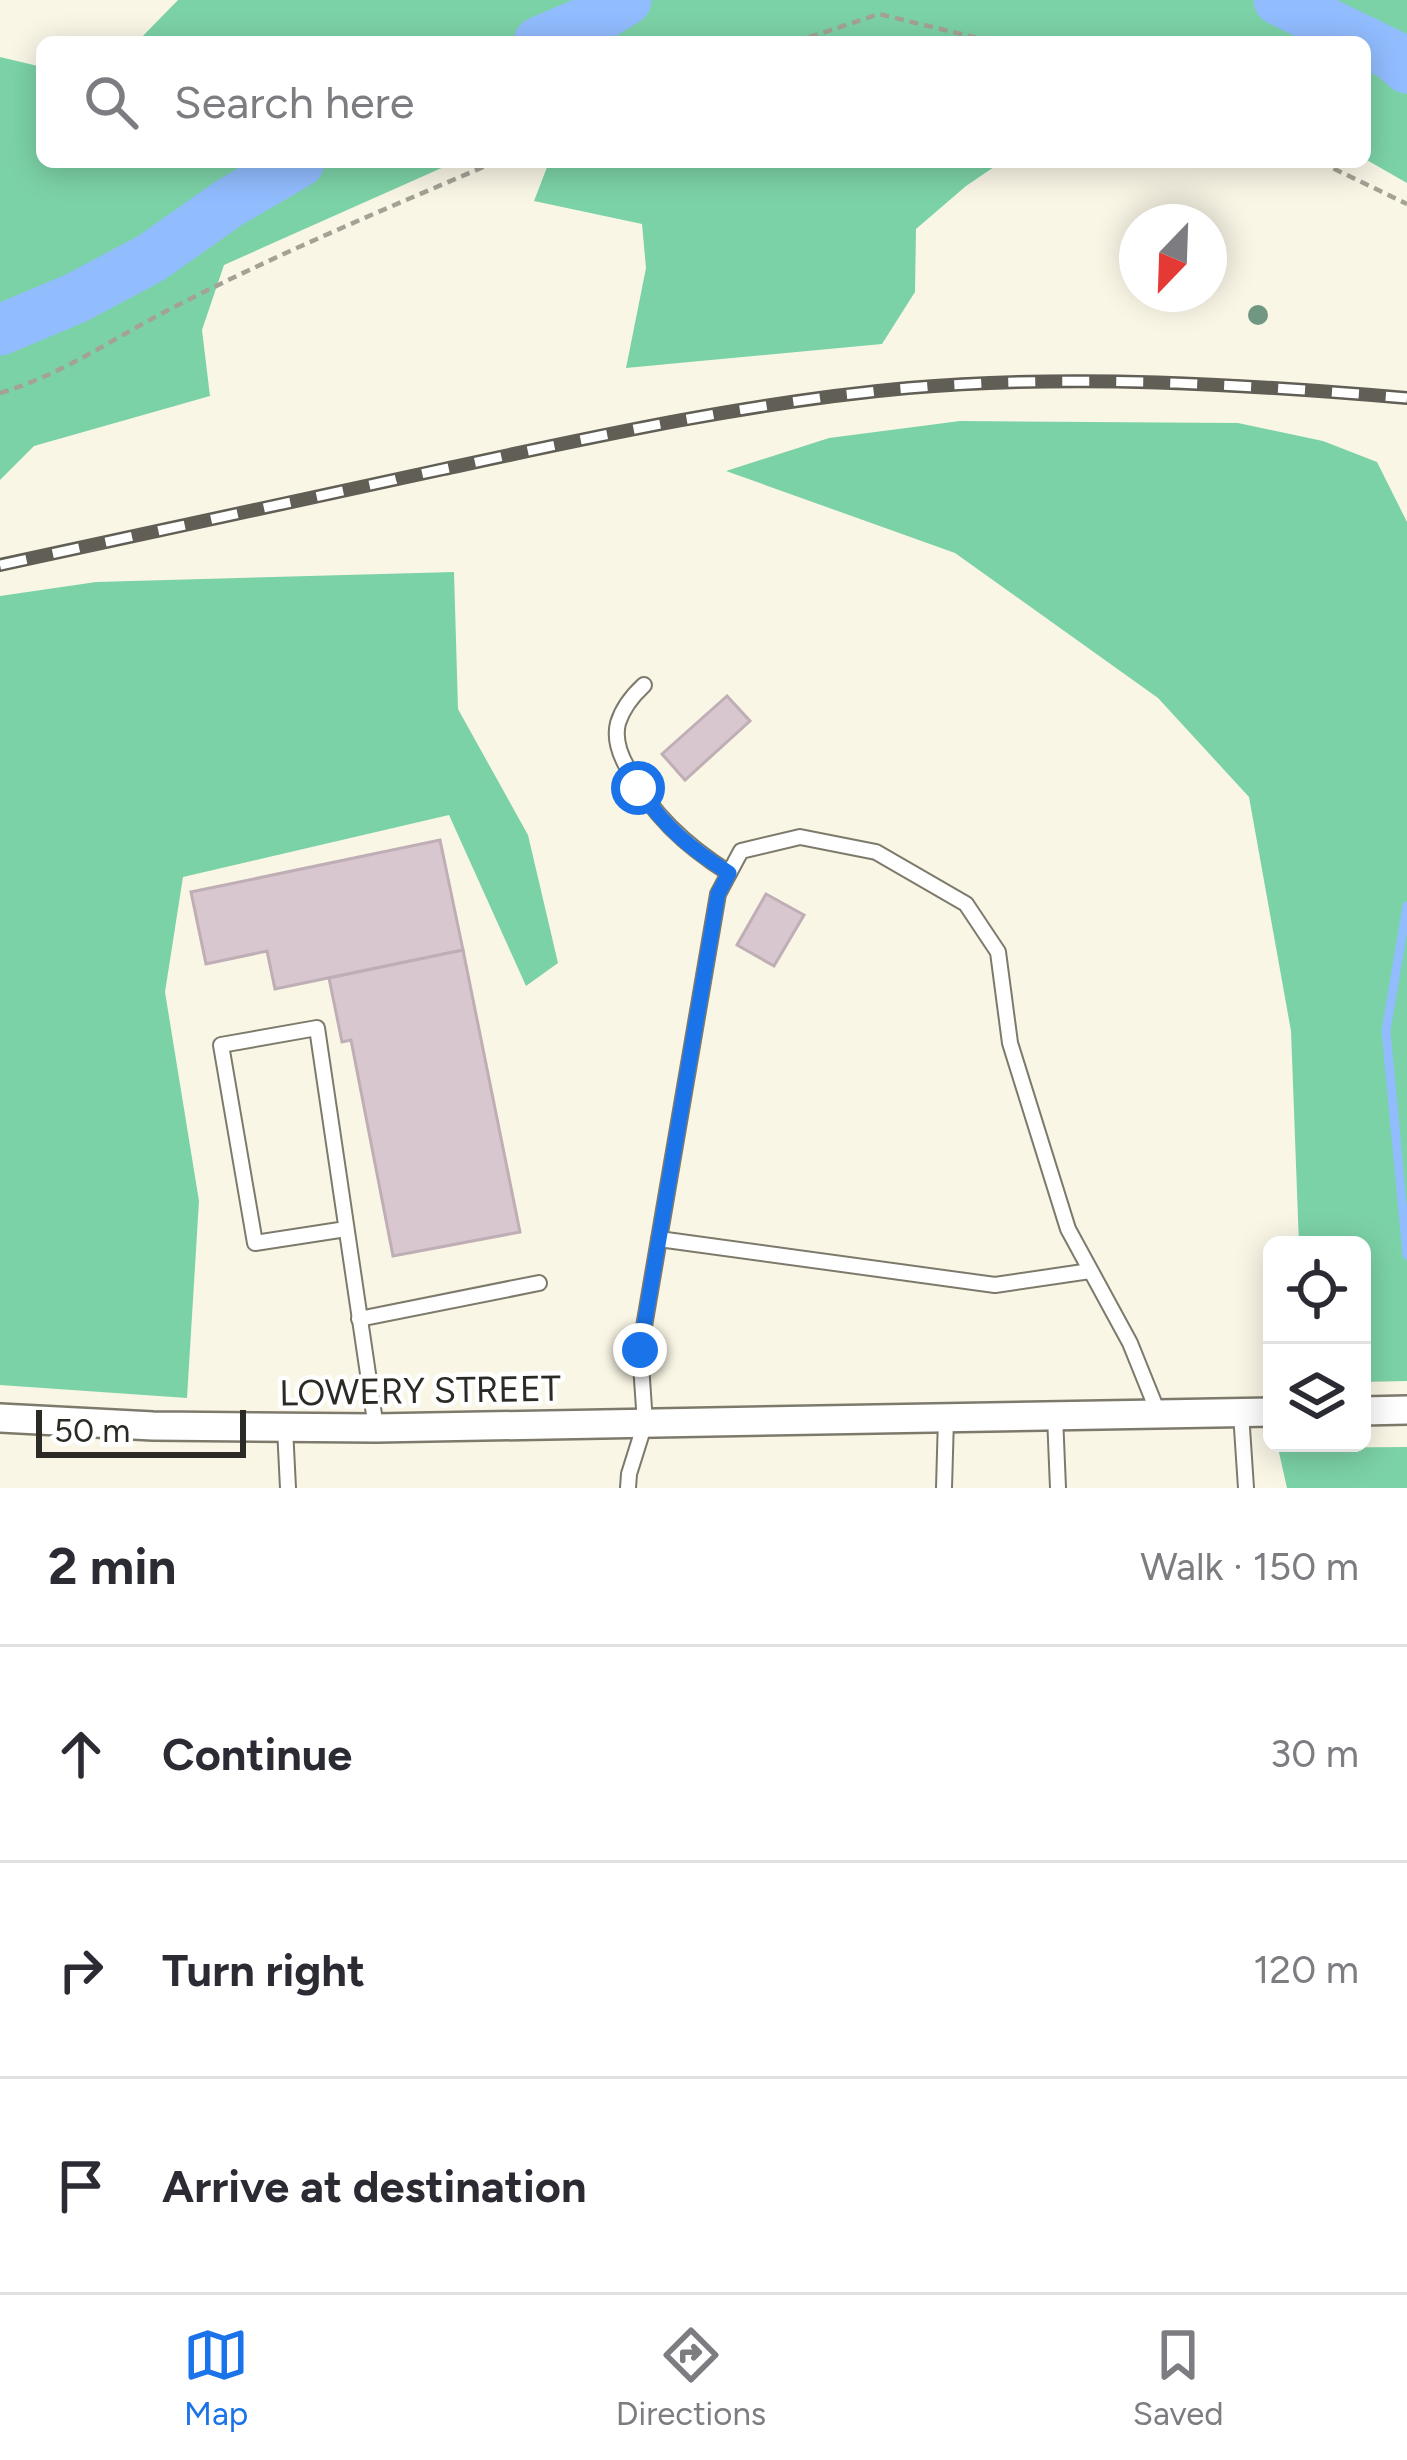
<!DOCTYPE html>
<html lang="en">
<head>
<meta charset="utf-8">
<style>
  :root { --surface:#fff; --page:#f7f7f7; --text:#2b2b33; --muted:#7c7c81; --line:#e1e1e2; --accent:#1a73e8 }
  body { margin:0; font-family:Figtree,sans-serif; background:var(--page); color:var(--text) }
  .controls { position:absolute; right:36px; bottom:36px; display:grid; overflow:hidden; border-radius:18px; box-shadow:0 6px 30px #0003 }
  .controls button { width:108px; height:108px; display:grid; place-items:center; padding:0; border:0; border-bottom:3px solid var(--line); background:var(--surface); color:var(--text); font:60px sans-serif }
  .compass { position:absolute; left:1119px; top:204px; width:108px; height:108px; border-radius:50%; background:var(--surface); box-shadow:0 6px 30px #0003; rotate:203deg }
  .scale { position:absolute; left:36px; bottom:30px; width:210px; box-sizing:border-box; padding-left:12px; border:6px solid #2b2a24; border-top:0; font-size:33px; line-height:42px; white-space:nowrap; color:#2b2a24; -webkit-text-stroke:9px #fff; paint-order:stroke }
  .stop { position:absolute; width:36px; height:36px; margin:-27px; border:9px solid #1a73e8; border-radius:50%; background:#fff }
  .stop.end { background:#1a73e8; border-color:#fff; box-shadow:0 3px 12px #0008 }
  .list { margin:0; padding:0; list-style:none }
  h2 { display:flex; justify-content:space-between; align-items:center; height:156px; margin:0; padding:0 48px; font-size:51px }
  h2 small { font-size:39px; font-weight:400; color:var(--muted) }
  .list li { display:grid; grid-template-columns:78px 1fr auto; gap:36px; align-items:center; box-sizing:border-box; height:216px; padding:0 48px; border-top:3px solid var(--line) }
  .list b { display:block; font-size:45px; white-space:nowrap }
  .list em { font-size:39px; font-style:normal; color:var(--muted) }
  .icon { flex:none; width:66px; height:66px; fill:none; stroke:currentColor; stroke-width:2; stroke-linecap:round; stroke-linejoin:round }
  .map { position:relative; flex:none; width:1407px; height:1488px; overflow:hidden }
  .search { position:absolute; background:var(--surface); box-shadow:0 6px 30px #0003; left:36px; right:36px; top:36px; height:132px; display:flex; align-items:center; gap:30px; box-sizing:border-box; padding:0 42px; border-radius:18px; color:var(--muted); font-size:45px }
  .sheet { height:804px; background:var(--surface) }
  nav { display:flex; justify-content:space-around; align-items:center; box-sizing:border-box; height:168px; border-top:3px solid var(--line); background:var(--surface); font-size:33px; color:var(--muted) }
  nav a { display:grid; justify-items:center; gap:6px }
  nav .on { color:var(--accent) }
  .map>svg:first-child { display:block }
  .forest { fill:#7cd2a7 }
  .lines { fill:none; stroke-linecap:round; stroke-linejoin:round }
  .stream { stroke:#91bcfe; stroke-width:9 }
  .river { stroke:#91bcfe; stroke-width:51 }
  .building { fill:#d8c7ce; stroke:#bfaeb5; stroke-width:3 }
  .service-casing { stroke:#7d7a6c; stroke-width:18 }
  .minor-casing { stroke:#7d7a6c; stroke-width:32 }
  .path { stroke:#a4a195; stroke-width:4.5; stroke-dasharray:9 6; stroke-linecap:butt }
  .service { stroke:#fff; stroke-width:14 }
  .minor { stroke:#fff; stroke-width:27 }
  .rail-casing { stroke:#605e55; stroke-width:14 }
  .rail { stroke:#fff; stroke-width:9; stroke-dasharray:27; stroke-linecap:butt }
  .tree { fill:#709781 }
  .route { stroke:#1a73e8; stroke-width:15 }
  .labels { text-anchor:middle; stroke-width:9; stroke-linejoin:round; paint-order:stroke }
  .street-label { font-size:36px; fill:#2b2a24; stroke:#fff }
</style>
</head>
<body>
<div class="map">
<svg width="1407" height="1488" viewBox="0 0 1407 1488">
  <rect width="100%" height="100%" fill="#faf6e6"/>
  <!-- forest -->
  <g class="forest">
    <polygon points="178,0 1407,0 1407,183 1365,159 1365,42 1077,42 1063,36 1060,42 137,42"/>
    <polygon points="0,57 42,67 42,162 455,162 224,265 202,330 210,396 34,446 0,480"/>
    <polygon points="549,162 997,162 994,167 966,186 916,229 915,292 882,344 626,368 646,268 642,224 534,201"/>
    <polygon points="960,421 1238,423 1323,441 1377,462 1407,522 1407,1381 1362,1382 1362,1245 1299,1245 1291,1031 1249,797 1158,698 955,553 726,471 829,438"/>
    <polygon points="454,572 458,709 528,835 558,963 526,986 449,815 183,877 165,992 199,1201 187,1398 0,1385 0,596 96,582"/>
    <polygon points="1407,1447 1407,1488 1287,1488 1278,1448"/>
  </g>
  <g class="lines">
    <!-- stream -->
    <polyline class="stream" points="1407,906 1386,1031 1407,1255"/>
    <!-- river -->
    <g class="river">
      <polyline points="1279,0 1365,42"/>
      <polyline points="539,42 600,16 626,0"/>
      <polyline points="1365,42 1394,56 1407,68"/>
      <polyline points="0,330 76,298 151,258 229,203 299,162"/>
    </g>
  </g>
  <!-- building -->
  <g class="building">
    <polygon points="727,696 750,721 685,780 662,754"/>
    <polygon points="440,840 463,950 275,989 267,951 206,964 191,892"/>
    <polygon points="766,894 804,915 774,966 737,945"/>
    <polygon points="463,950 520,1232 393,1256 351,1040 342,1042 329,978"/>
  </g>
  <g class="lines">
    <defs>
      <g id="service">
        <path d="M644,685C632,696 623,707 618,723C614,739 619,753 627,767C651,814 685,845 729,873"/>
        <polyline points="346,1229 255,1243 221,1045 317,1028 376,1428"/>
        <polyline points="659,1239 995,1285 1090,1271"/>
        <polyline points="359,1319 539,1283"/>
        <polyline points="1241,1413 1246,1488"/>
        <polyline points="1055,1416 1058,1488"/>
        <polyline points="285,1428 288,1488"/>
        <polyline points="628,1488 629,1474 645,1423 640,1350 718,894 741,851 800,837 876,852 966,904 998,952 1010,1043 1068,1229 1130,1343 1159,1415"/>
        <polyline points="944,1488 946,1418"/>
      </g>
      <g id="minor">
        <polyline points="1362,1411 1407,1410"/>
        <polyline points="0,1418 153,1426 376,1428 1272,1412"/>
      </g>
    </defs>
    <!-- service casing -->
    <use href="#service" class="service-casing"/>
    <!-- minor casing -->
    <use href="#minor" class="minor-casing"/>
    <!-- path -->
    <g class="path">
      <polyline points="795,42 879,14 994,42"/>
      <polyline points="1320,162 1407,204"/>
      <path d="M0,393C65,374 121,333 182,303C284,251 390,207 495,162"/>
    </g>
    <!-- service -->
    <use href="#service" class="service"/>
    <!-- minor -->
    <use href="#minor" class="minor"/>
    <defs>
      <path id="rail" d="M0,565C148,533 296,501 444,469C597,436 752,402 908,388C1075,374 1241,384 1407,398"/>
    </defs>
    <!-- rail casing -->
    <use href="#rail" class="rail-casing"/>
    <!-- rail -->
    <use href="#rail" class="rail"/>
  </g>
  <!-- trees -->
  <circle class="tree" cx="1258" cy="315" r="10"/>
  <g class="lines">
    <!-- route -->
    <path class="route" d="M638,788C666,828 688,847 729,873L718,894L640,1350"/>
  </g>
  <g class="labels">
    <!-- street labels -->
    <g class="street-label">
      <text transform="translate(420 1390) rotate(-1)" y="13">LOWERY STREET</text>
    </g>
  </g>
</svg>
<div class="controls">
<button><svg class="icon" aria-label="locate" viewBox="0 0 24 24"><circle cx="12" cy="12" r="6"/><path d="M12 2v4M12 18v4M2 12h4M18 12h4"/></svg></button>
<button><svg class="icon" aria-label="layers" viewBox="0 0 24 24"><path d="M12 4l9 5-9 5-9-5zM3 14l9 5 9-5"/></svg></button>
</div>
<svg class="compass" viewBox="-18 -18 36 36"><path d="M0-13l5 13h-10z" fill="#e53935"/><path d="M0 13l5-13h-10z" fill="#7c7c81"/></svg>
<div class="scale">50 m</div>
<div class="stop" style="left:638px;top:788px"></div>
<div class="stop end" style="left:640px;top:1350px"></div>
<div class="search"><svg class="icon" aria-label="search" viewBox="0 0 24 24"><circle cx="10" cy="10" r="6"/><path d="M15 15l6 6"/></svg>Search here</div>
</div>
<section class="sheet">
<h2>2 min<small>Walk · 150 m</small></h2>
<ul class="list">
<li><svg class="icon" aria-label="ahead" viewBox="0 0 24 24"><path d="M12 20V5M6 11l6-6 6 6"/></svg><div><b>Continue</b></div><em>30 m</em></li>
<li><svg class="icon" aria-label="right" viewBox="0 0 24 24"><path d="M7 20v-9h11M14 6l5 5-5 5"/></svg><div><b>Turn right</b></div><em>120 m</em></li>
<li><svg class="icon" aria-label="arrive" viewBox="0 0 24 24"><path d="M6 21V4h12l-3 4 3 4H6"/></svg><div><b>Arrive at destination</b></div></li>
</ul>
</section>
<nav>
<a class="on"><svg class="icon" aria-label="map" viewBox="0 0 24 24"><path d="M3 6l6-2 6 2 6-2v14l-6 2-6-2-6 2zM9 4v14M15 6v14"/></svg>Map</a>
<a><svg class="icon" aria-label="directions" viewBox="0 0 24 24"><path d="M12 3l9 9-9 9-9-9zM9 14v-3h6M13 9l2 2-2 2"/></svg>Directions</a>
<a><svg class="icon" aria-label="saved" viewBox="0 0 24 24"><path d="M7 4h10v16l-5-4-5 4z"/></svg>Saved</a>
</nav>
</body>
</html>
